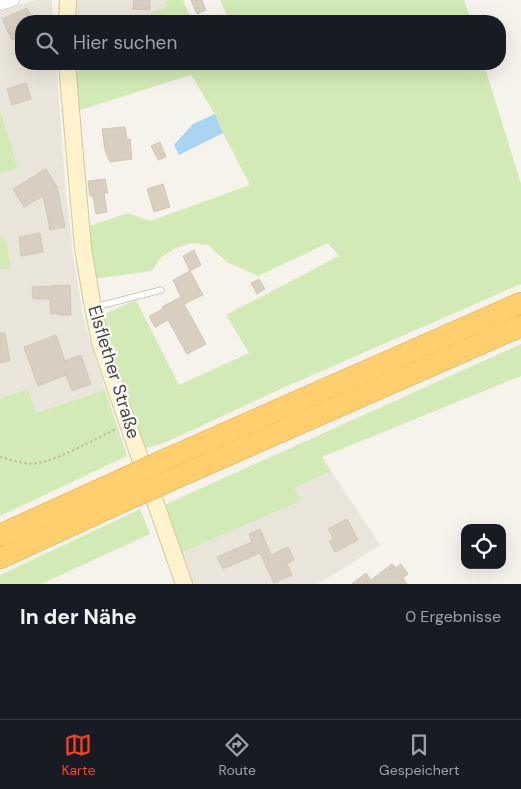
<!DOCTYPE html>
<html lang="de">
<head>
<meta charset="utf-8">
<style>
  :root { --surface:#171b24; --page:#20242c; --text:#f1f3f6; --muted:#9ea1a6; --line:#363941; --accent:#fc3f1d }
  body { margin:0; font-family:"DM Sans",sans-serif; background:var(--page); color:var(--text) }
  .controls { position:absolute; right:15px; bottom:15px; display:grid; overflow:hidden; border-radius:10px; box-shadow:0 5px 20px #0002 }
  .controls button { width:45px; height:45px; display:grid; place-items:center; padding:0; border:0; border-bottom:1px solid var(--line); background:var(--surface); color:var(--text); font:25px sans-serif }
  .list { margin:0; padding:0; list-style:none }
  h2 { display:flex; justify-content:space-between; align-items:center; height:65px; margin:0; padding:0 20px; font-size:21px }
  h2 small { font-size:16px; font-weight:400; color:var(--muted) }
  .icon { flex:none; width:28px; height:28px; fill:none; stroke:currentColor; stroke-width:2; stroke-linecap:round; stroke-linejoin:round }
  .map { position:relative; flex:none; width:521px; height:584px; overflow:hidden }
  .search { position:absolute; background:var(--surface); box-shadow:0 5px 20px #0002; left:15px; right:15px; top:15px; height:55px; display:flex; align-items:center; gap:12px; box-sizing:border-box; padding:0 18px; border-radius:20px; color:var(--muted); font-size:19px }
  .sheet { height:135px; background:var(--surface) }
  nav { display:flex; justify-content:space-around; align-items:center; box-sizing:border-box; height:70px; border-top:1px solid var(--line); background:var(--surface); font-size:14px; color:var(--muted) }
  nav a { display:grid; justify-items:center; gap:2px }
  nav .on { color:var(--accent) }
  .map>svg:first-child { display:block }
  .residential { fill:#eae5da }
  .green { fill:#d2eab5 }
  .water { fill:#a9d4f2 }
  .building { fill:#d8cfc1; stroke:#d3c7b4 }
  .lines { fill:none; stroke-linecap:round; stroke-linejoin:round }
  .service-casing { stroke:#c2bbae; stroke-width:7 }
  .minor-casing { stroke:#c2bbae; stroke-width:12 }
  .secondary-casing { stroke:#d6c79b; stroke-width:18 }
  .motorway-casing { stroke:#e0a43c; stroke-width:22 }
  .path { stroke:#c4b79f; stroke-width:2; stroke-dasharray:2.5 2.5; stroke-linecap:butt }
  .service { stroke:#fff; stroke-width:5.5 }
  .minor { stroke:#fff; stroke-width:11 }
  .secondary { stroke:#fff3cd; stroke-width:16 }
  .motorway { stroke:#ffcf6e; stroke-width:21 }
  .motorway-bridge-casing { stroke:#e0a43c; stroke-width:22; stroke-linecap:butt }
  .motorway-bridge { stroke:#ffcf6e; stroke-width:21 }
  .labels { text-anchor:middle; stroke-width:4.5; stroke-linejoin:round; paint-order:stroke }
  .street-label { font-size:18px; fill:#4b4439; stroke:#fff }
</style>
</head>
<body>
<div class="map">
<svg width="521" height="584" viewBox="0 0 521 584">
  <rect width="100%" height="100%" fill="#f6f3ec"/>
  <!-- residential -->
  <g class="residential">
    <polygon points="36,0 52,0 53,21 21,21 21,64 56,64 65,182 73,255 83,317 105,390 36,413 28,389 0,398 0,269 11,268 7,241 0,236 0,173 18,169 0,109 0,12 11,7"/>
    <polygon points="74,0 164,0 167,6 129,21 73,21"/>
    <polygon points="331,471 380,545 318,584 192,584 181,553 301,501 295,488"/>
  </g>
  <!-- green -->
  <g class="green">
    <polygon points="164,0 183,0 192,21 130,21 167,6"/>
    <polygon points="220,0 464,0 471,21 215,21 227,16"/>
    <polygon points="73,64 484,64 521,184 521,284 285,387 164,443 142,449 100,316 136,300 179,385 249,353 226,315 339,256 328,243 258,276 227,262 208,245 192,243 176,248 161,257 152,271 93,279 87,227 128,213 150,221 250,185 223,133 215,114 191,75 77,111"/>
    <polygon points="0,109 18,169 0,173"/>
    <polygon points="0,236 7,241 11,269 0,269"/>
    <polygon points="521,344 521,376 322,457 331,471 295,488 301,501 181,553 164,505"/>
    <polygon points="28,389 36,413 105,390 127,456 0,516 0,398"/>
    <polygon points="140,509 150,534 41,584 0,584 0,575"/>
  </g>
  <!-- water -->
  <polygon class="water" points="215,114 223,133 179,155 174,145 193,124"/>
  <!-- building -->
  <g class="building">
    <polygon points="134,0 150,0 150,10 133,9"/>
    <polygon points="191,0 202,0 206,10 197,14"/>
    <polygon points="27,8 33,21 21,21 21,36 12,40 2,19"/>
    <polygon points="26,83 31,99 12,105 7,89"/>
    <polygon points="125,127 127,140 130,139 132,159 110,162 105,150 102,129"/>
    <polygon points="160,142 166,157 158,160 151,146"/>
    <polygon points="46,169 57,187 65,227 50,230 43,196 24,207 13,189"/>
    <polygon points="105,179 108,193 104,193 107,212 96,214 93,196 90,196 88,181"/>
    <polygon points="163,184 170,207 154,212 147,189"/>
    <polygon points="40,233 43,252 21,256 19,237"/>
    <polygon points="194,250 201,265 190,271 183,256"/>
    <polygon points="190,271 203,295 184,304 206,344 187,354 168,320 155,327 149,316 163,309 162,307 181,297 173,280"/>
    <polygon points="259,279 265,289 257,294 251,283"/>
    <polygon points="70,285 71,315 57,315 57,313 51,314 50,299 33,299 32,287"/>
    <polygon points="0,333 5,333 10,361 0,363"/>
    <polygon points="56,335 65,361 81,355 91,384 72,391 66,375 38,386 24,347"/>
    <polygon points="347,519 358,540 335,552 329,541 334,539 328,529"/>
    <polygon points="260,529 271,555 288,547 294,560 287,563 292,575 274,583 260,553 223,569 217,557 252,542 249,534"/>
    <polygon points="392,564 396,568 401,564 408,574 403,578 407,584 352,584 366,573 371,580"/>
  </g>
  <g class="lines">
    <defs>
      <polyline id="service" points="95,307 161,290"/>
      <polyline id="minor" points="0,5 14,0"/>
      <g id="secondary">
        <polyline points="67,21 68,0"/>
        <polyline points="67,64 83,248 93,308 100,342 116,390 184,584"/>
      </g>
      <g id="motorway">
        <polyline points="169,458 521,303"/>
        <polyline points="178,477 521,326"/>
        <polyline points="0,535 121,480"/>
        <polyline points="0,558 126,500"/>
      </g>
    </defs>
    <!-- service casing -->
    <use href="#service" class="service-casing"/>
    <!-- minor casing -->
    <use href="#minor" class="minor-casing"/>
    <!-- secondary casing -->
    <use href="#secondary" class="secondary-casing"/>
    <!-- motorway casing -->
    <use href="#motorway" class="motorway-casing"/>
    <!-- path -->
    <path class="path" d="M0,457C12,460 25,465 38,463C60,459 95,439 116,429"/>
    <!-- service -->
    <use href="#service" class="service"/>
    <!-- minor -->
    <use href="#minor" class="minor"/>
    <!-- secondary -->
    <use href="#secondary" class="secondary"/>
    <!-- motorway -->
    <use href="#motorway" class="motorway"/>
    <defs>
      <g id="motorway-bridge">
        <polyline points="121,480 169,458"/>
        <polyline points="126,500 178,477"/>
      </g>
    </defs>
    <!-- motorway-bridge casing -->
    <use href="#motorway-bridge" class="motorway-bridge-casing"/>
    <!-- motorway-bridge -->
    <use href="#motorway-bridge" class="motorway-bridge"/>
  </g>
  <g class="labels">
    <!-- street labels -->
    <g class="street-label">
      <text transform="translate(114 372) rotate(73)" y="6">Elsflether Straße</text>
    </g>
  </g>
</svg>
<div class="controls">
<button><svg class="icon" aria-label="locate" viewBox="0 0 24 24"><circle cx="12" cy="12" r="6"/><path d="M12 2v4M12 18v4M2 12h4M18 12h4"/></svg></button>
</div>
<div class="search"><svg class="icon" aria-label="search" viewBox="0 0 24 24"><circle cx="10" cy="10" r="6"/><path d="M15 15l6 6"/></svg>Hier suchen</div>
</div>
<section class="sheet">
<h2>In der Nähe<small>0 Ergebnisse</small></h2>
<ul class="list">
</ul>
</section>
<nav>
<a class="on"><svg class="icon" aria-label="map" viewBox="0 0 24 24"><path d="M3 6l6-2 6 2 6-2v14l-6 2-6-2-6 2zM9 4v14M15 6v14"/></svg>Karte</a>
<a><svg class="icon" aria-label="directions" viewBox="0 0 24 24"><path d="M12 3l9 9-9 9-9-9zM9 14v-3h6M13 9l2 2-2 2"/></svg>Route</a>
<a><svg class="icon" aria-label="saved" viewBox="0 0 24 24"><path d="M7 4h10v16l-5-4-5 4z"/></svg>Gespeichert</a>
</nav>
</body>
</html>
